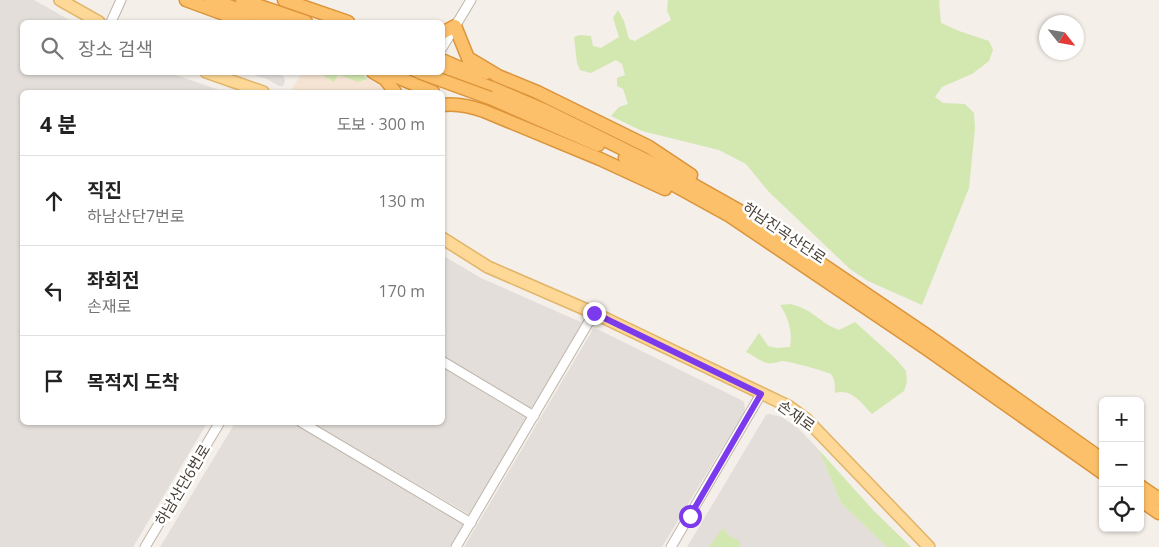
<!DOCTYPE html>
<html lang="ko">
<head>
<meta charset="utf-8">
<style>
  :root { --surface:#fff; --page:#f6f6f6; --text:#222; --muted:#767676; --line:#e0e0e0 }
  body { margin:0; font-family:"Open Sans","Noto Sans KR",sans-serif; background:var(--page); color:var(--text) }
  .controls { position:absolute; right:15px; bottom:15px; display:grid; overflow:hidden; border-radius:8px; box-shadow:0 1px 4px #0004 }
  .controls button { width:45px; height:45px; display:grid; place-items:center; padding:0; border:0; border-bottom:1px solid var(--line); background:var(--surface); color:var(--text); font:25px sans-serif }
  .compass { position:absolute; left:1039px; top:15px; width:45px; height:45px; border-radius:50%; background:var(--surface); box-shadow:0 1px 4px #0004; rotate:121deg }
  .stop { position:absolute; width:15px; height:15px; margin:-11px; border:4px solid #7c3aed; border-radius:50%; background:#fff }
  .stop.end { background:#7c3aed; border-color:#fff; box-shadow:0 1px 5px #0008 }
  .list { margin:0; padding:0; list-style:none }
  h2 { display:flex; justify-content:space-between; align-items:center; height:65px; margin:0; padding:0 20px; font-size:21px }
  h2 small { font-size:16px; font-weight:400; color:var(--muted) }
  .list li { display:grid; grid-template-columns:32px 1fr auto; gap:15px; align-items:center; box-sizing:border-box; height:90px; padding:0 20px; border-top:1px solid var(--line) }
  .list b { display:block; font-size:19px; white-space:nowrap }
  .list p { margin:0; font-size:16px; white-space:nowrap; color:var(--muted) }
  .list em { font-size:16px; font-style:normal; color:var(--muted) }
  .icon { flex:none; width:28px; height:28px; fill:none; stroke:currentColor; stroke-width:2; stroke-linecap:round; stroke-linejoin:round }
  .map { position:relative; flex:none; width:1159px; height:547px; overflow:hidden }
  .search { position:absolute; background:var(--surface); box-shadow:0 1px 4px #0004; left:20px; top:20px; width:425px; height:55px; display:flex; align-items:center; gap:12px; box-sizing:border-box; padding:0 18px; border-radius:8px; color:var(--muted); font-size:19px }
  .panel { position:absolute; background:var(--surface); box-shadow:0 1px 4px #0004; left:20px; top:90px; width:425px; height:335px; border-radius:8px }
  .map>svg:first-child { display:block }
  .commercial { fill:#f5e4d3 }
  .industrial { fill:#e3ded9 }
  .green { fill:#d3e7b1 }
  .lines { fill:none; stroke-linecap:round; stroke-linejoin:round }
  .minor-casing { stroke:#bfb6aa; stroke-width:11 }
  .major-casing { stroke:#e2b467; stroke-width:14 }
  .highway-casing { stroke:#dc943a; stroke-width:15 }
  .minor { stroke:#fff; stroke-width:9 }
  .major { stroke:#fdd897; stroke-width:11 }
  .highway { stroke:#fcc06a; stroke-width:12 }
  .highway-bridge-casing { stroke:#dc943a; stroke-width:15; stroke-linecap:butt }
  .highway-bridge { stroke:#fcc06a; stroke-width:12 }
  .route { stroke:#7c3aed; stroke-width:6 }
  .labels { text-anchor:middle; stroke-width:5; stroke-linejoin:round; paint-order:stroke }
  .street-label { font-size:15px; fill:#473f36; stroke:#fff }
</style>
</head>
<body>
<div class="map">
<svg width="1159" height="547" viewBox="0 0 1159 547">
  <rect width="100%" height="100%" fill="#f4efe8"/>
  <!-- commercial -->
  <polygon class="commercial" points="319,72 334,81 338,75 348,79 363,81 368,79 383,87 389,92 290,92 302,73"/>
  <!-- industrial -->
  <g class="industrial">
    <polygon points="0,0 34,0 73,22 22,22 22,72 170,73 225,92 22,92 22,422 207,423 133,547 0,547"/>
    <polygon points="248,73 278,73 284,77 285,81 283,86 279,86 267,79"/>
    <polygon points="442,255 481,278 583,323 533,408 528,408 443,357"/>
    <polygon points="593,329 599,330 741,400 744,402 745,408 744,412 662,547 464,547"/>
    <polygon points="443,365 529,417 470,515 312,423 442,422"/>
    <polygon points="769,414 782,417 799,429 819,450 841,503 887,547 687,547 766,415"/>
    <polygon points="235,423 294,423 464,524 450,547 160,547"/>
  </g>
  <!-- green -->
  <g class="green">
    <polygon points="668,0 940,0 939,1 941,23 959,31 989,41 993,50 989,61 972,74 942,87 935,97 943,103 965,104 974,113 975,128 969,188 922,305 868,281 850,269 769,192 746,164 719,150 642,131 611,116 619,107 628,104 623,89 617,86 617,78 625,75 622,64 616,60 591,73 580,70 577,63 574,37 580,35 591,36 593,46 601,48 619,37 613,18 618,10 624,21 629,39 635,41 671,20 667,10"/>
    <polygon points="319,73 361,73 368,79 358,82 338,75 334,82"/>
    <path d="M790,304C813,309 820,323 839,330L855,322L896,359L906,371L907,382L904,391L872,414C861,403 852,388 835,393C835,387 835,379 831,374C828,372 786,360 782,361C776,362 774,364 767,363C760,361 753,355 746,352L759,333L768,346L777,348L790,347C793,332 788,317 780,305Z"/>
    <polygon points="819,450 873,510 911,547 887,547 841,503"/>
    <polygon points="723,528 729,536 740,541 739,547 709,547"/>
  </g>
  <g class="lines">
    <defs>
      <g id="minor">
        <polyline points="111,22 121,0"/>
        <polyline points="442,48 471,0"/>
        <polyline points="442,361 534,416"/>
        <polyline points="301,422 471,523"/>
        <polyline points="145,547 220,422"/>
        <polyline points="456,547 594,313"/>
        <polyline points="671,547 761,394"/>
      </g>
      <g id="major">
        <polyline points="60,0 99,22"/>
        <polyline points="206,72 263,92"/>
        <polyline points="442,238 488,267 594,313 788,406 807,420 929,547"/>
      </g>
      <g id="highway">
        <polyline points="186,0 246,22"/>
        <polyline points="211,0 276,22"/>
        <polyline points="242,0 306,22"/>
        <polyline points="284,0 348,22"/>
        <polyline points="442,33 455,26 468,58 498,76 537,92 649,147 691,175"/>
        <polyline points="442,60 458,67 486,73"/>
        <polyline points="442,70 495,89 544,110 676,175 761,223 928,336 1103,460"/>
        <polyline points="373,72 385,79 395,92"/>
        <polyline points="385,72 433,92"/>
        <polyline points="490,98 598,145"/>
        <path d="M442,105C457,103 470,106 484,111L600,159L665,189"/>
        <polyline points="625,158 730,216 927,349 1103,473"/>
        <polyline points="1140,486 1159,499"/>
        <polyline points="1140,500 1159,513"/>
      </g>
    </defs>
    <!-- minor casing -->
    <use href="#minor" class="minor-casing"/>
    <!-- major casing -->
    <use href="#major" class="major-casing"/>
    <!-- highway casing -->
    <use href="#highway" class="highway-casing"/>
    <!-- minor -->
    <use href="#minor" class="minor"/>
    <!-- major -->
    <use href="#major" class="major"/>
    <!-- highway -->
    <use href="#highway" class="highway"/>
    <defs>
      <polyline id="highway-bridge" points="419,72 490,98"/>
    </defs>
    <!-- highway-bridge casing -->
    <use href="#highway-bridge" class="highway-bridge-casing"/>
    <!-- highway-bridge -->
    <use href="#highway-bridge" class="highway-bridge"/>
  </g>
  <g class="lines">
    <!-- route -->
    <polyline class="route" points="594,313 761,394 690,516"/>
  </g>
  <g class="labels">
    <!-- street labels -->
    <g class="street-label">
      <text transform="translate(784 233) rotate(34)" y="5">하남진곡산단로</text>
      <text transform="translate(796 416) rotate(36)" y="5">손재로</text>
      <text transform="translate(183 485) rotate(-59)" y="5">하남산단6번로</text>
    </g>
  </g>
</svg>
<div class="controls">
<button>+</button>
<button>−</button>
<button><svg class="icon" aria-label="locate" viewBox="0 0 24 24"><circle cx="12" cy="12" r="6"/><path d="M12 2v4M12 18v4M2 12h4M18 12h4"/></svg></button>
</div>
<svg class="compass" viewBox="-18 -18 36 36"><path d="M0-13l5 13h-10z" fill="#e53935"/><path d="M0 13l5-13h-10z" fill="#767676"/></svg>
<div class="stop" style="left:690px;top:516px"></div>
<div class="stop end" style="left:594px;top:313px"></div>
<div class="search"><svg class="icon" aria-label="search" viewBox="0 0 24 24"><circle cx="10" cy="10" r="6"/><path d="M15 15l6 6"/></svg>장소 검색</div>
<section class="panel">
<h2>4 분<small>도보 · 300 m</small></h2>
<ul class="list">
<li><svg class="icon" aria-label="ahead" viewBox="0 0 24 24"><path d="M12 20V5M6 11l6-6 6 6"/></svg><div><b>직진</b><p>하남산단7번로</p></div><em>130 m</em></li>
<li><svg class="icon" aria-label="left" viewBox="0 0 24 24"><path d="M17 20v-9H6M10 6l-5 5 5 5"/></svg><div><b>좌회전</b><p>손재로</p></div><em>170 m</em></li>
<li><svg class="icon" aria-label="arrive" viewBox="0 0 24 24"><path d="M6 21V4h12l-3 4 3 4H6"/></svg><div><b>목적지 도착</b></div></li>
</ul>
</section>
</div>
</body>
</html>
